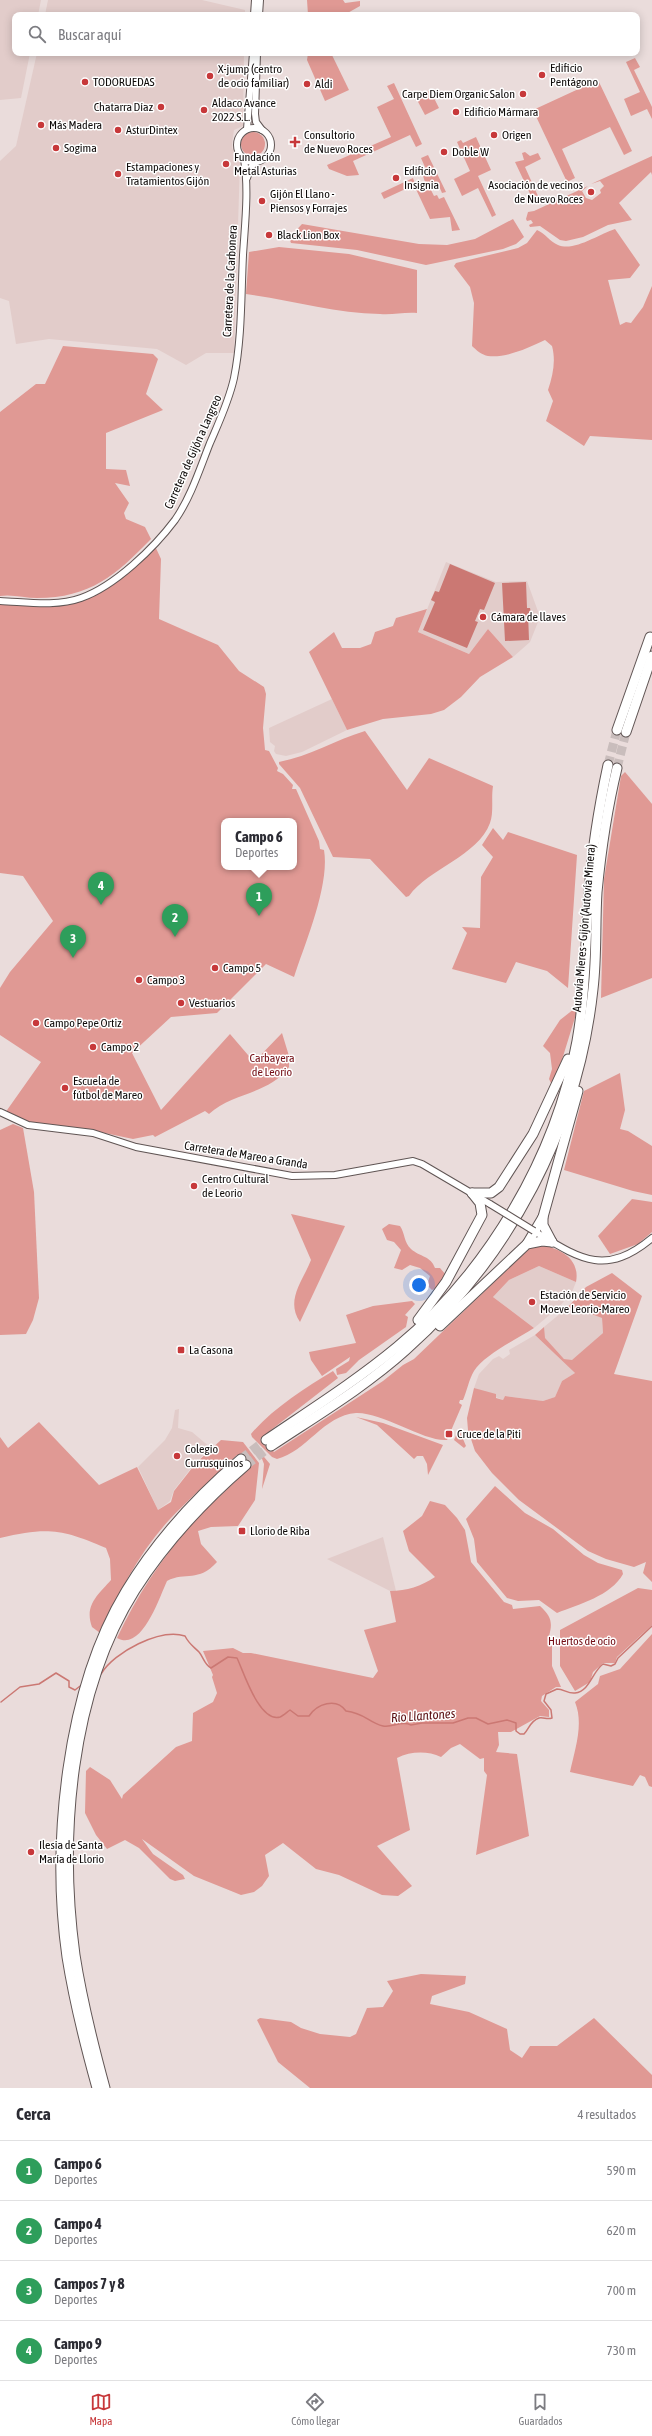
<!DOCTYPE html>
<html lang="es">
<head>
<meta charset="utf-8">
<style>
  :root { --surface:#fff; --page:#f7f7f7; --text:#2b2b33; --muted:#7c7c81; --line:#e1e1e2; --accent:#c7383a }
  body { margin:0; font-family:"Asap Condensed",sans-serif; background:var(--page); color:var(--text) }
  .you { position:absolute; left:419px; top:1285px; width:14px; height:14px; margin:-10px; border:3px solid #fff; border-radius:50%; background:#1a73e8; box-shadow:0 0 0 6px #1a73e833 }
  .badge { display:grid; place-items:center; width:26px; height:26px; border-radius:50%; background:var(--accent); color:#fff; font-size:13px; font-weight:700 }
  .pin { position:absolute; translate:-50% -33px; filter:drop-shadow(0 1px 2px #0008) }
  .pin::after { content:''; position:absolute; top:21px; width:14px; height:12px; background:inherit; clip-path:polygon(0 0,100% 0,50% 100%) }
  .popup { position:absolute; left:221px; top:818px; width:76px; height:52px; box-sizing:border-box; display:grid; place-content:center; border-radius:8px; background:var(--surface); filter:drop-shadow(0 1px 3px #0005); font-size:13px; white-space:nowrap; color:var(--muted) }
  .popup b { font-size:15px; color:var(--text) }
  .popup::after { content:''; position:absolute; left:50%; top:100%; margin-left:-8px; border:8px solid transparent; border-top-color:var(--surface) }
  .list { margin:0; padding:0; list-style:none }
  h2 { display:flex; justify-content:space-between; align-items:center; height:52px; margin:0; padding:0 16px; font-size:17px }
  h2 small { font-size:13px; font-weight:400; color:var(--muted) }
  .list li { display:grid; grid-template-columns:26px 1fr auto; gap:12px; align-items:center; box-sizing:border-box; height:60px; padding:0 16px; border-top:1px solid var(--line) }
  .list b { display:block; font-size:15px; white-space:nowrap }
  .list p { margin:0; font-size:13px; white-space:nowrap; color:var(--muted) }
  .list em { font-size:13px; font-style:normal; color:var(--muted) }
  .icon { flex:none; width:22px; height:22px; fill:none; stroke:currentColor; stroke-width:2; stroke-linecap:round; stroke-linejoin:round }
  .map { position:relative; flex:none; width:652px; height:2088px; overflow:hidden }
  .search { position:absolute; background:var(--surface); box-shadow:0 2px 10px #0003; left:12px; right:12px; top:12px; height:44px; display:flex; align-items:center; gap:10px; box-sizing:border-box; padding:0 14px; border-radius:8px; color:var(--muted); font-size:15px }
  .sheet { height:292px; background:var(--surface) }
  nav { display:flex; justify-content:space-around; align-items:center; box-sizing:border-box; height:56px; border-top:1px solid var(--line); background:var(--surface); font-size:11px; color:var(--muted) }
  nav a { display:grid; justify-items:center; gap:2px }
  nav .on { color:var(--accent) }
  .map>svg:first-child { display:block }
  .built { fill:#e2ccca }
  .green { fill:#e09994; fill-rule:evenodd }
  .water { fill:#cb7873 }
  .lines { fill:none; stroke-linecap:round; stroke-linejoin:round }
  .stream { stroke:#cb7873; stroke-width:1.5 }
  .motorway-tunnel { stroke:#c9bdbc; stroke-width:9; stroke-dasharray:9 4.5; stroke-linecap:butt }
  .tertiary-casing { stroke:#605554; stroke-width:8 }
  .motorway-casing { stroke:#605554; stroke-width:11 }
  .tertiary { stroke:#fff; stroke-width:6 }
  .motorway { stroke:#fff; stroke-width:9 }
  .tertiary-bridge-casing { stroke:#605554; stroke-width:8; stroke-linecap:butt }
  .tertiary-bridge { stroke:#fff; stroke-width:6 }
  .poi-dot { fill:#c7383a; stroke:#fff; stroke-width:1.5 }
  .labels { text-anchor:middle; stroke-width:3; stroke-linejoin:round; paint-order:stroke }
  .poi-label { font-size:12px; fill:#0f0b0a; stroke:#fff; text-anchor:start }
  .street-label { font-size:12px; fill:#0f0b0a; stroke:#fff }
  .park-label { font-size:12px; fill:#740e15; stroke:#fff }
  .water-label { font-size:13px; font-style:italic; fill:#5a0e11; stroke:#fff }
</style>
</head>
<body>
<div class="map">
<svg width="652" height="2088" viewBox="0 0 652 2088">
  <rect width="100%" height="100%" fill="#eadcdb"/>
  <!-- built -->
  <g class="built">
    <polygon points="0,0 41,0 38,15 15,15 15,53 30,53 21,98 0,100"/>
    <polygon points="48,0 202,0 245,10 245,15 45,15"/>
    <polygon points="37,53 244,53 243,126 234,130 232,143 232,148 240,162 234,353 206,353 186,365 157,349 49,339 16,344 9,301 0,298 0,161 16,146"/>
    <polygon points="446,562 496,582 527,581 540,617 530,642 513,657 488,629 469,654 418,632"/>
    <polygon points="332,699 347,730 302,752 286,756 276,754 274,751 275,746 270,742 269,728"/>
    <polygon points="539,1266 576,1282 572,1292 558,1308 534,1328 493,1297 509,1280"/>
    <polygon points="567,1308 574,1308 602,1318 603,1333 572,1361 564,1359 544,1338 544,1327"/>
    <polygon points="535,1335 575,1373 562,1381 555,1397 543,1401 505,1396 503,1400 474,1388 479,1374 493,1359 499,1356 503,1359 510,1354 509,1350"/>
    <polygon points="179,1409 178,1428 192,1432 211,1448 195,1463 174,1490 170,1501 158,1510 138,1467 165,1440 172,1428 175,1410"/>
    <polygon points="383,1537 396,1591 390,1591 327,1559"/>
  </g>
  <!-- green -->
  <g class="green">
    <polygon points="307,0 343,0 345,3 360,1 360,6 344,15 308,15"/>
    <polygon points="308,53 331,53 349,90 325,101 307,60"/>
    <polygon points="635,58 640,67 634,70 652,107 652,119 647,109 631,116 624,99 640,92 626,62"/>
    <polygon points="598,80 632,151 624,155 610,127 562,149 575,178 567,182 533,110"/>
    <polygon points="394,83 422,144 416,147 410,135 353,161 359,175 347,176 329,169 327,165 391,137 377,107 394,99 387,86"/>
    <polygon points="433,89 435,95 433,96 439,108 425,115 416,98"/>
    <circle cx="253" cy="144" r="12"/>
    <polygon points="476,137 491,170 478,176 496,215 492,217 478,188 462,196 454,179 470,171 457,142 461,140 463,143"/>
    <polygon points="525,152 530,156 538,153 541,159 525,167 538,196 532,198 515,162 524,160 522,153"/>
    <polygon points="428,155 446,192 442,193 439,186 431,190 434,196 437,195 439,199 444,197 460,230 452,231 450,217 430,219 414,185 384,199 381,193 413,178 415,184 425,182 423,176 428,174 421,158"/>
    <polygon points="652,156 652,175 651,172 619,203 632,220 608,225 583,237 566,241 560,240 540,226 530,227 529,225 533,223 531,220 527,221 526,219 528,212 534,211 588,186 582,191 586,198 592,200 601,193 600,190 604,186 600,181 591,184"/>
    <polygon points="513,219 524,237 516,244 503,249 426,265 357,250 291,243 289,238 302,224 419,244 447,245 475,239"/>
    <path d="M615,229L640,265L630,278L608,280L620,325L626,322L631,323L643,307L652,286V440L590,436L584,446L546,421L553,401L548,390C553,375 556,361 552,346L545,340C528,348 507,358 488,356C482,355 476,350 472,346L474,303L470,287L454,266L456,263L518,248L527,243L537,230C545,233 550,242 558,245C574,252 599,234 615,229Z"/>
    <path d="M279,247L349,254L417,270V313C404,312 393,315 380,314C335,313 291,300 246,294L249,252Z"/>
    <path d="M63,346L153,354L158,359L146,394L163,410L106,433V469L126,470L130,486L115,483L129,503L124,513L126,519L145,527L151,539C116,575 90,598 37,598C25,598 12,594 0,596V412L36,384H45Z"/>
    <path d="M155,546L161,559L159,619L218,645L239,671L264,687L266,694L263,728L265,750L269,751L278,768L277,771L283,774L293,785L292,789H296L319,841L320,849L324,850C330,885 305,943 294,977L266,964L217,1013L171,1017L132,1053L161,1110L230,1034L254,1062L282,1033L289,1056V1067C268,1095 233,1092 209,1114L205,1111L155,1137L153,1135L133,1139L86,1129L32,1124L5,1113L41,1062L0,1035V988L10,972L53,921L23,876L0,873V603L48,605L95,595ZM224,821H294V867H224Z"/>
    <polygon points="427,609 418,632 469,654 488,629 513,657 480,677 461,697 444,710 431,714 383,719 347,730 309,652 334,632 342,648 360,648 371,644 375,632 393,626 396,618"/>
    <path d="M365,731L407,790L429,758L493,786C491,798 494,812 490,823C478,856 428,869 409,896L406,897L370,859L333,857L300,788L279,764V762C310,756 335,740 365,731Z"/>
    <polygon points="625,772 652,804 652,978 601,998 604,879 621,776"/>
    <polygon points="493,828 503,840 508,832 577,855 568,988 547,971 516,962 506,983 452,969 467,933 462,927 480,928 481,877 493,857 482,845"/>
    <polygon points="574,1009 577,1011 557,1076 552,1085 549,1079 552,1069 550,1053 543,1046 560,1020"/>
    <polygon points="620,1073 625,1110 620,1129 628,1131 652,1146 652,1195 633,1191 564,1170 584,1091"/>
    <polygon points="13,1124 23,1128 34,1192 39,1298 33,1320 26,1334 0,1335 0,1130"/>
    <polygon points="632,1199 652,1202 652,1232 638,1244 610,1254 598,1236"/>
    <path d="M291,1214L345,1226L300,1322C285,1300 303,1281 311,1260Z"/>
    <path d="M389,1224L400,1226C405,1233 404,1243 411,1249C420,1257 431,1256 435,1268H440L446,1275L436,1288L432,1290L427,1285L430,1276L420,1268L410,1265L402,1270L394,1268L401,1250L394,1242L387,1240L382,1229Z"/>
    <path d="M534,1244C555,1246 581,1256 576,1282L539,1266L509,1280L493,1297L534,1328C517,1339 484,1355 474,1371C469,1379 467,1391 463,1400H460L459,1403L462,1405L447,1440C425,1442 382,1412 356,1413C324,1415 306,1452 277,1459L272,1457L252,1437L251,1434C272,1409 305,1388 333,1371L338,1378L262,1437L274,1452L383,1381L403,1365L414,1359Z"/>
    <polygon points="612,1273 642,1296 614,1374 652,1381 652,1582 643,1573 646,1562 634,1567 606,1559 588,1551 519,1500 492,1473 475,1451 468,1430 467,1418 474,1388 496,1394 496,1398 503,1400 505,1396 543,1401 555,1397 562,1381 575,1373 535,1335 544,1327 545,1338 564,1359 572,1360 603,1333 602,1318 575,1308 567,1308 586,1287"/>
    <polygon points="412,1301 415,1304 405,1315 408,1317 406,1327 359,1360 346,1373 337,1375 336,1369 349,1361 350,1357 322,1376 311,1360 309,1352 356,1343 346,1315 373,1306"/>
    <polygon points="356,1417 383,1423 443,1445 428,1475 427,1464 423,1456 417,1456 414,1459 377,1425"/>
    <path d="M39,1422L99,1485L137,1467L158,1510L171,1502L174,1491L196,1463L221,1440L243,1442L259,1463L255,1500L238,1526L211,1527L198,1531L201,1544L217,1562C198,1583 186,1571 167,1581C159,1598 142,1652 117,1638C139,1591 167,1550 203,1512C210,1505 247,1472 248,1467L237,1455C215,1476 191,1497 170,1519C140,1551 118,1594 100,1633L92,1627C84,1605 98,1595 111,1580L110,1559L106,1548C62,1529 47,1527 0,1538V1437L8,1448Z"/>
    <polygon points="460,1432 466,1446 464,1448 454,1440 457,1433"/>
    <polygon points="259,1451 270,1464 262,1489 264,1464"/>
    <path d="M495,1486L525,1513L553,1529L584,1555L598,1563L622,1570L623,1574C611,1596 579,1604 557,1613L539,1600L518,1601L507,1598L477,1562L474,1539L466,1519Z"/>
    <path d="M430,1501L445,1505L457,1518L465,1530L471,1562L504,1602L512,1605L513,1609L540,1606C551,1616 553,1622 549,1636L552,1637V1666L561,1687H556L542,1696L541,1701L549,1710V1717L540,1716L511,1732H498L499,1745L496,1752L517,1754L529,1836L476,1855L487,1775L484,1771V1758L480,1759L460,1744L451,1748L441,1757C428,1751 411,1751 397,1758L410,1830L377,1846L412,1886L398,1896L382,1895L339,1875L316,1869L283,1843L265,1855L269,1876L262,1886L254,1892L241,1895L194,1876L142,1839L153,1854L183,1875L185,1879L175,1881L170,1879L139,1848L125,1840L107,1849L96,1835L85,1813L86,1771L90,1767L110,1780L122,1799L123,1795L176,1747L192,1741L193,1713L213,1702L217,1693L212,1677L213,1675L203,1651L233,1648L243,1653H251L373,1678L378,1671L364,1630L396,1622L390,1591C407,1591 421,1586 435,1577L409,1551L403,1531L422,1516Z"/>
    <polygon points="638,1588 652,1590 652,1625 617,1657 615,1663 603,1663 593,1672 590,1682 575,1691 560,1666 560,1630"/>
    <path d="M652,1634V1787L649,1786L645,1777L640,1775L633,1786L570,1772C575,1749 584,1724 575,1702L598,1684L600,1676L620,1669Z"/>
    <polygon points="421,1974 466,1976 465,1984 432,1996 430,2004 469,2012 507,2029 510,2050 522,2058 530,2046 557,2046 594,2018 652,2075 652,2088 310,2088 278,2062 257,2020 260,2018 291,2022 301,2028 320,2034 350,2037 356,2034 367,2008 383,2007 393,1991 387,1981"/>
  </g>
  <!-- water -->
  <g class="water">
    <polygon points="450,564 495,583 484,610 480,609 475,621 478,622 467,648 423,630 435,602 431,600 435,591 439,592"/>
    <polygon points="526,582 527,608 530,608 531,613 528,613 529,640 505,641 502,583"/>
  </g>
  <g class="lines">
    <!-- stream -->
    <g class="stream">
      <path d="M101,1674C114,1652 160,1628 185,1636C189,1644 193,1646 199,1652C204,1658 204,1664 211,1668L228,1657L237,1658C243,1670 259,1723 280,1717C283,1716 287,1712 290,1710L298,1716H309C317,1704 336,1697 346,1711C365,1713 369,1723 383,1726C393,1728 401,1720 411,1725L422,1723H453L468,1718H476L488,1724L507,1720L516,1723V1731L520,1734H524C529,1729 530,1721 539,1718C544,1717 547,1720 552,1718L551,1710L544,1701L546,1694L557,1689C564,1689 568,1694 575,1693C590,1691 592,1672 603,1664L611,1666L615,1664L618,1658L652,1626"/>
      <polyline points="1,1702 20,1687 39,1684 56,1673 69,1681 69,1687 75,1690 84,1683"/>
    </g>
    <!-- motorway-tunnel -->
    <g class="motorway-tunnel">
      <polyline points="608,765 617,730"/>
      <polyline points="617,768 626,732"/>
      <polyline points="241,1459 266,1440"/>
      <polyline points="246,1465 271,1446"/>
    </g>
    <defs>
      <g id="tertiary">
        <polyline points="254,15 255,0"/>
        <polyline points="259,15 260,0"/>
        <polyline points="257,53 255,114 256,122 262,130"/>
        <circle cx="254" cy="145" r="17"/>
        <polyline points="247,129 253,53"/>
        <polyline points="247,178 251,167 257,161"/>
        <path d="M0,601C26,602 56,607 81,598C115,586 154,548 175,520C191,497 200,468 210,443C219,422 229,401 234,378C242,338 241,296 243,255C245,223 249,190 244,159"/>
        <polyline points="0,1112 28,1125 93,1133 136,1147 292,1176 335,1175 413,1161 422,1164 490,1204"/>
        <path d="M534,1231C580,1259 605,1277 652,1238"/>
      </g>
      <g id="motorway">
        <polyline points="617,730 650,637"/>
        <polyline points="626,732 652,656"/>
        <polyline points="472,1193 491,1193 499,1187 533,1134 568,1059"/>
        <polyline points="552,1242 543,1225 543,1217 578,1091"/>
        <polyline points="527,1244 543,1217"/>
        <polyline points="418,1320 446,1282 482,1215 480,1203 472,1193"/>
        <polyline points="440,1326 527,1244 542,1241 552,1242"/>
        <path d="M266,1440C310,1410 356,1381 397,1347C488,1272 556,1157 577,1041C586,991 585,942 589,893C592,850 599,807 608,765"/>
        <path d="M271,1446C316,1416 365,1387 406,1350C510,1257 578,1129 593,989C597,956 595,924 597,892C601,850 607,809 617,768"/>
        <path d="M97,2088C85,2045 74,2001 67,1957C51,1844 66,1690 126,1591C157,1540 195,1498 241,1459"/>
        <path d="M105,2088C93,2044 82,2000 75,1955C59,1837 70,1693 135,1590C166,1542 203,1502 246,1465"/>
      </g>
    </defs>
    <!-- tertiary casing -->
    <use href="#tertiary" class="tertiary-casing"/>
    <!-- motorway casing -->
    <use href="#motorway" class="motorway-casing"/>
    <!-- tertiary -->
    <use href="#tertiary" class="tertiary"/>
    <!-- motorway -->
    <use href="#motorway" class="motorway"/>
    <defs>
      <polyline id="tertiary-bridge" points="490,1204 534,1231"/>
    </defs>
    <!-- tertiary-bridge casing -->
    <use href="#tertiary-bridge" class="tertiary-bridge-casing"/>
    <!-- tertiary-bridge -->
    <use href="#tertiary-bridge" class="tertiary-bridge"/>
  </g>
  <!-- markers -->
  <g class="poi-dot">
    <circle cx="542" cy="75" r="4"/>
    <circle cx="210" cy="76" r="4"/>
    <circle cx="85" cy="82" r="4"/>
    <circle cx="307" cy="84" r="4"/>
    <circle cx="523" cy="94" r="4"/>
    <circle cx="161" cy="107" r="4"/>
    <circle cx="204" cy="110" r="4"/>
    <circle cx="456" cy="112" r="4"/>
    <circle cx="41" cy="125" r="4"/>
    <circle cx="118" cy="130" r="4"/>
    <circle cx="494" cy="135" r="4"/>
    <path d="M293 136h4v4h4v4h-4v4h-4v-4h-4v-4h4z"/>
    <circle cx="56" cy="148" r="4"/>
    <circle cx="444" cy="152" r="4"/>
    <circle cx="226" cy="164" r="4"/>
    <circle cx="118" cy="174" r="4"/>
    <circle cx="396" cy="178" r="4"/>
    <circle cx="591" cy="192" r="4"/>
    <circle cx="262" cy="201" r="4"/>
    <circle cx="269" cy="235" r="4"/>
    <circle cx="483" cy="617" r="4"/>
    <circle cx="215" cy="968" r="4"/>
    <circle cx="139" cy="980" r="4"/>
    <circle cx="181" cy="1003" r="4"/>
    <circle cx="36" cy="1023" r="4"/>
    <circle cx="93" cy="1047" r="4"/>
    <circle cx="65" cy="1088" r="4"/>
    <circle cx="194" cy="1186" r="4"/>
    <circle cx="532" cy="1302" r="4"/>
    <rect x="177" y="1346" width="8" height="8" rx="2"/>
    <rect x="445" y="1430" width="8" height="8" rx="2"/>
    <circle cx="177" cy="1456" r="4"/>
    <rect x="238" y="1527" width="8" height="8" rx="2"/>
    <circle cx="31" cy="1852" r="4"/>
  </g>
  <g class="labels">
    <!-- poi labels -->
    <g class="poi-label">
      <text x="550" y="72">Edificio<tspan x="550" dy="14">Pentágono</tspan></text>
      <text x="218" y="73">X-jump (centro<tspan x="218" dy="14">de ocio familiar)</tspan></text>
      <text x="93" y="86">TODORUEDAS</text>
      <text x="315" y="88">Aldi</text>
      <text x="515" y="98" text-anchor="end">Carpe Diem Organic Salon</text>
      <text x="212" y="107">Aldaco Avance<tspan x="212" dy="14">2022 S.L.</tspan></text>
      <text x="153" y="111" text-anchor="end">Chatarra Díaz</text>
      <text x="464" y="116">Edificio Mármara</text>
      <text x="49" y="129">Más Madera</text>
      <text x="126" y="134">AsturDintex</text>
      <text x="304" y="139">Consultorio<tspan x="304" dy="14">de Nuevo Roces</tspan></text>
      <text x="502" y="139">Origen</text>
      <text x="64" y="152">Sogima</text>
      <text x="452" y="156">Doble W</text>
      <text x="234" y="161">Fundación<tspan x="234" dy="14">Metal Asturias</tspan></text>
      <text x="126" y="171">Estampaciones y<tspan x="126" dy="14">Tratamientos Gijón</tspan></text>
      <text x="404" y="175">Edificio<tspan x="404" dy="14">Insignia</tspan></text>
      <text x="583" y="189" text-anchor="end">Asociación de vecinos<tspan x="583" dy="14">de Nuevo Roces</tspan></text>
      <text x="270" y="198">Gijón El Llano -<tspan x="270" dy="14">Piensos y Forrajes</tspan></text>
      <text x="277" y="239">Black Lion Box</text>
      <text x="491" y="621">Cámara de llaves</text>
      <text x="223" y="972">Campo 5</text>
      <text x="147" y="984">Campo 3</text>
      <text x="189" y="1007">Vestuarios</text>
      <text x="44" y="1027">Campo Pepe Ortiz</text>
      <text x="101" y="1051">Campo 2</text>
      <text x="73" y="1085">Escuela de<tspan x="73" dy="14">fútbol de Mareo</tspan></text>
      <text x="202" y="1183">Centro Cultural<tspan x="202" dy="14">de Leorio</tspan></text>
      <text x="540" y="1299">Estación de Servicio<tspan x="540" dy="14">Moeve Leorio-Mareo</tspan></text>
      <text x="189" y="1354">La Casona</text>
      <text x="457" y="1438">Cruce de la Piti</text>
      <text x="185" y="1453">Colegio<tspan x="185" dy="14">Currusquinos</tspan></text>
      <text x="250" y="1535">Llorio de Riba</text>
      <text x="39" y="1849">Ilesia de Santa<tspan x="39" dy="14">María de Llorio</tspan></text>
    </g>
    <!-- street labels -->
    <g class="street-label">
      <text transform="translate(230 281) rotate(-87)" y="4">Carretera de la Carbonera</text>
      <text transform="translate(193 452) rotate(-66)" y="4">Carretera de Gijón a Langreo</text>
      <text transform="translate(584 928) rotate(-85)" y="4">Autovía Mieres - Gijón (Autovía Minera)</text>
      <text transform="translate(246 1155) rotate(9)" y="4">Carretera de Mareo a Granda</text>
    </g>
    <!-- park labels -->
    <g class="park-label">
      <text x="272" y="1062">Carbayera<tspan x="272" dy="14">de Leorio</tspan></text>
      <text x="582" y="1645">Huertos de ocio</text>
    </g>
    <!-- water labels -->
    <g class="water-label">
      <text transform="translate(423 1715) rotate(-4)" y="5">Rio Llantones</text>
    </g>
  </g>
</svg>
<div class="you"></div>
<div class="pin badge" style="left:259px;top:916px;background:#2e9e5b">1</div>
<div class="popup"><b>Campo 6</b>Deportes</div>
<div class="pin badge" style="left:175px;top:937px;background:#2e9e5b">2</div>
<div class="pin badge" style="left:73px;top:958px;background:#2e9e5b">3</div>
<div class="pin badge" style="left:101px;top:905px;background:#2e9e5b">4</div>
<div class="search"><svg class="icon" aria-label="search" viewBox="0 0 24 24"><circle cx="10" cy="10" r="6"/><path d="M15 15l6 6"/></svg>Buscar aquí</div>
</div>
<section class="sheet">
<h2>Cerca<small>4 resultados</small></h2>
<ul class="list">
<li><span class="badge" style="background:#2e9e5b">1</span><div><b>Campo 6</b><p>Deportes</p></div><em>590 m</em></li>
<li><span class="badge" style="background:#2e9e5b">2</span><div><b>Campo 4</b><p>Deportes</p></div><em>620 m</em></li>
<li><span class="badge" style="background:#2e9e5b">3</span><div><b>Campos 7 y 8</b><p>Deportes</p></div><em>700 m</em></li>
<li><span class="badge" style="background:#2e9e5b">4</span><div><b>Campo 9</b><p>Deportes</p></div><em>730 m</em></li>
</ul>
</section>
<nav>
<a class="on"><svg class="icon" aria-label="map" viewBox="0 0 24 24"><path d="M3 6l6-2 6 2 6-2v14l-6 2-6-2-6 2zM9 4v14M15 6v14"/></svg>Mapa</a>
<a><svg class="icon" aria-label="directions" viewBox="0 0 24 24"><path d="M12 3l9 9-9 9-9-9zM9 14v-3h6M13 9l2 2-2 2"/></svg>Cómo llegar</a>
<a><svg class="icon" aria-label="saved" viewBox="0 0 24 24"><path d="M7 4h10v16l-5-4-5 4z"/></svg>Guardados</a>
</nav>
</body>
</html>
